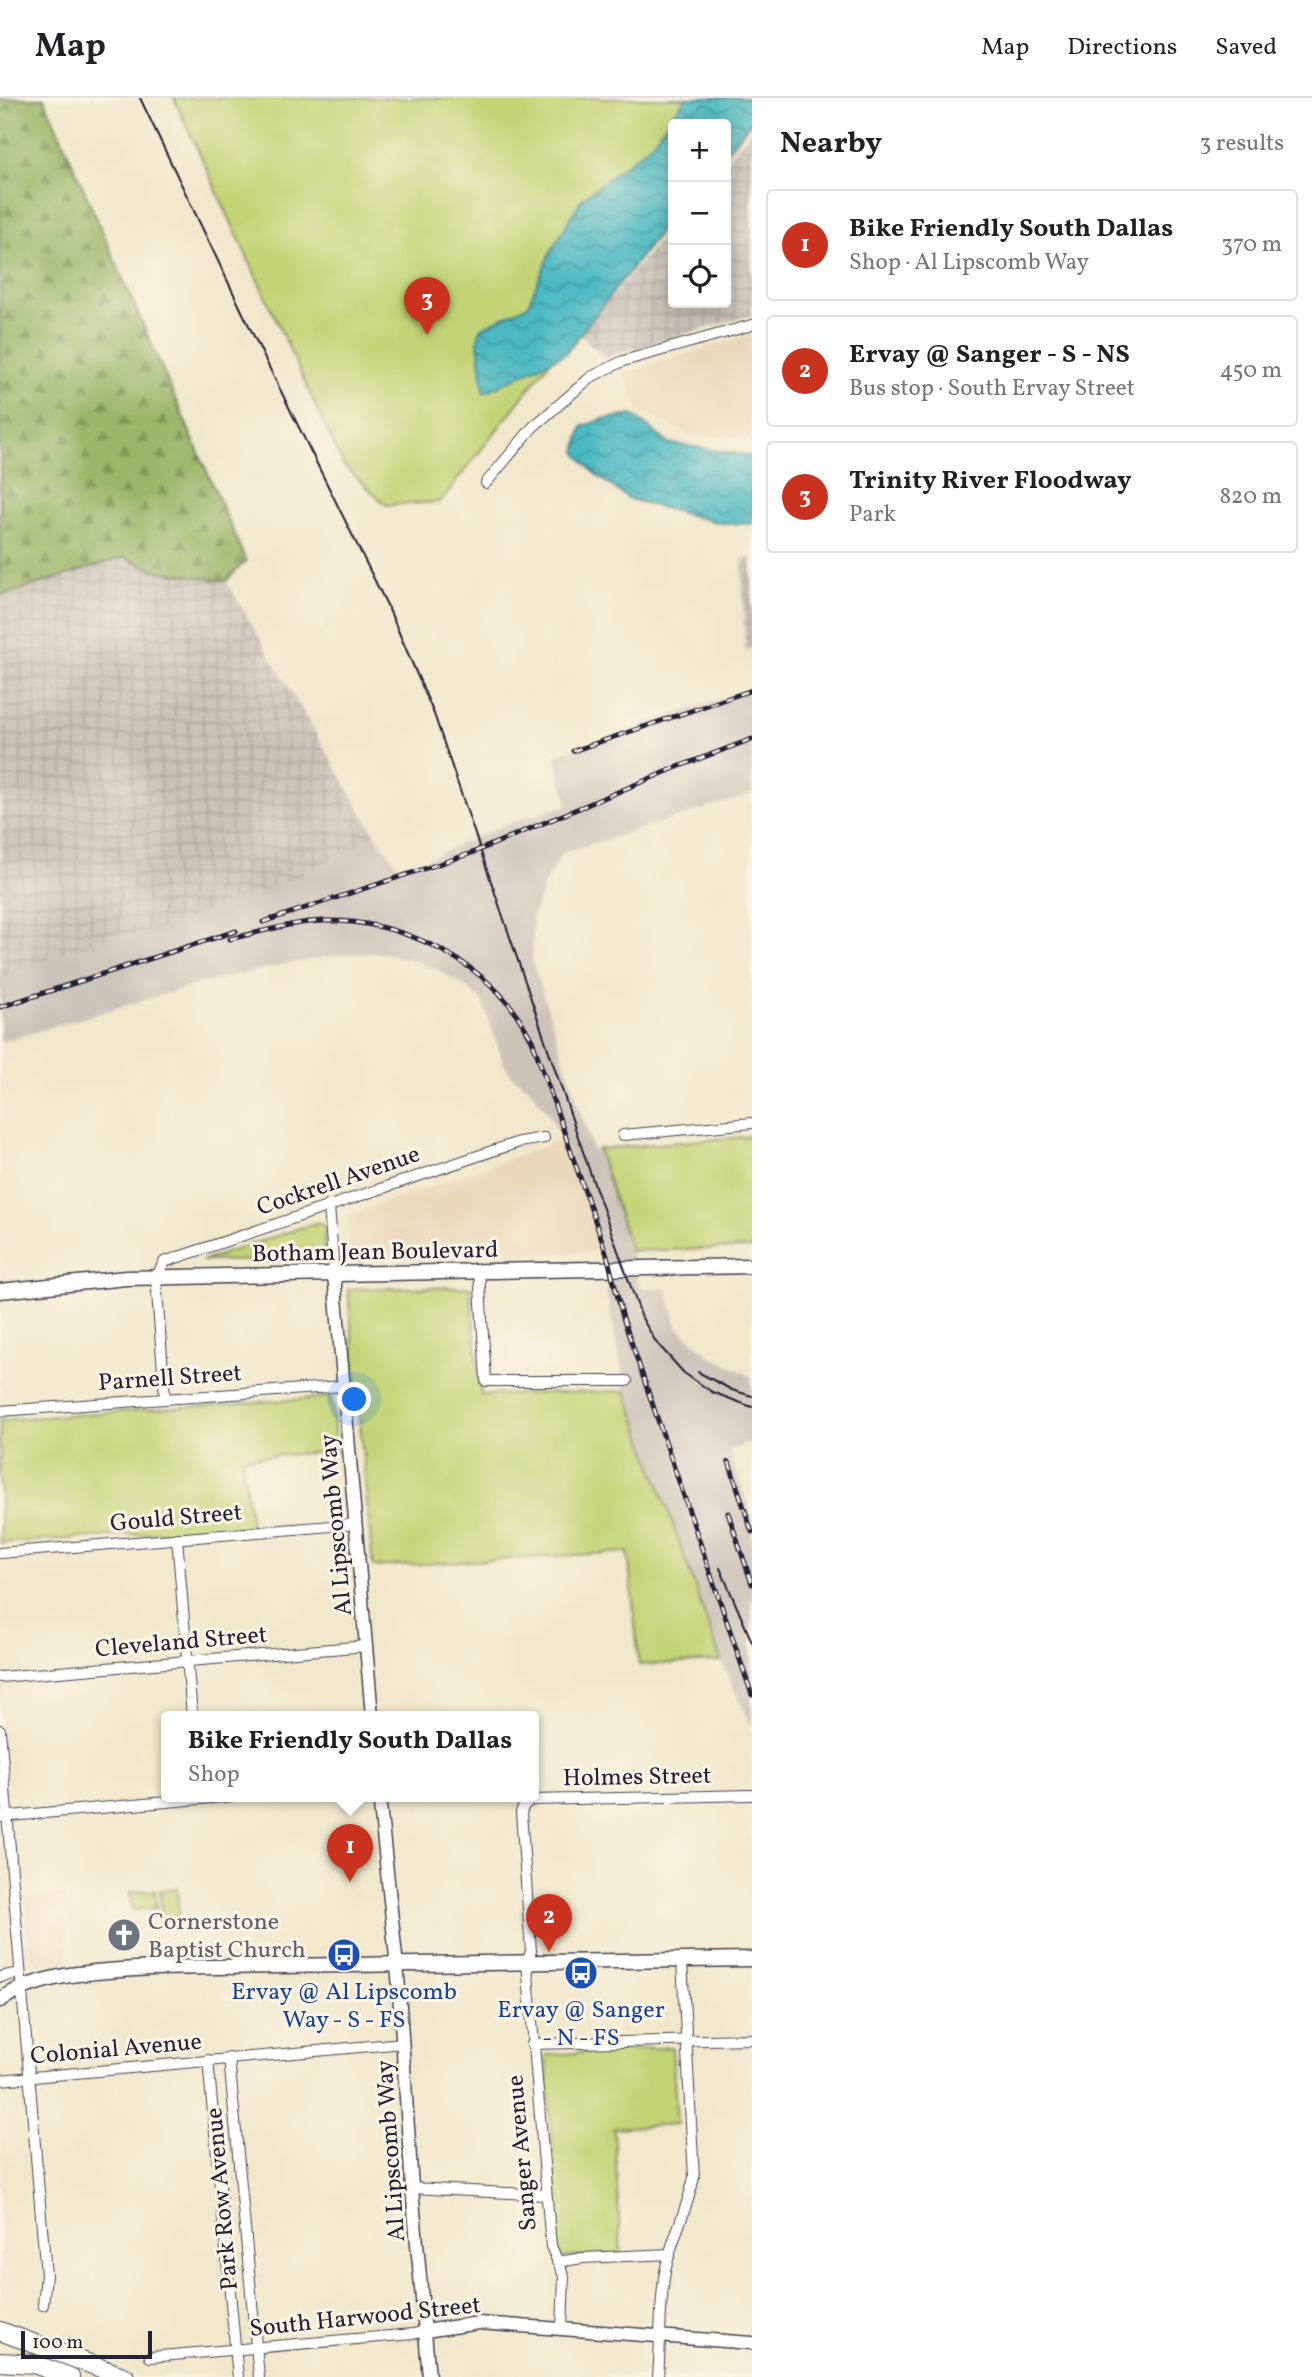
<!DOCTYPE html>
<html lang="en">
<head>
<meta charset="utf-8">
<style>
  :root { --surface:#fff; --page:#f2f2f2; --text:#202124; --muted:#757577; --line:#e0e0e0; --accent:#c8321e }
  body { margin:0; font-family:Vollkorn,serif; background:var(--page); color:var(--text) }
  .controls { position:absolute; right:21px; top:21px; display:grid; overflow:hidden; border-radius:7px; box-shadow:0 4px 18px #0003 }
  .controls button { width:63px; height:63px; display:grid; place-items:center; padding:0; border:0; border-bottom:2px solid var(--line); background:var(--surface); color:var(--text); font:35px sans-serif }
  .scale { position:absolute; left:21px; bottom:18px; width:131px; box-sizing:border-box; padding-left:7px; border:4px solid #22223b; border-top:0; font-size:19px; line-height:24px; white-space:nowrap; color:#22223b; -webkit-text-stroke:5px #fcf5e5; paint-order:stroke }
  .you { position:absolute; left:355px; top:1302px; width:24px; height:24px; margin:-18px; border:5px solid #fff; border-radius:50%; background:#1a73e8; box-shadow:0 0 0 10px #1a73e833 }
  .badge { display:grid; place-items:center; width:46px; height:46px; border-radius:50%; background:var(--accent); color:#fff; font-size:23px; font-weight:700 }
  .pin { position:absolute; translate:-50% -58px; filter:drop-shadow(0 2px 4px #0008) }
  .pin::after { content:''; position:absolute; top:37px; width:24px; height:21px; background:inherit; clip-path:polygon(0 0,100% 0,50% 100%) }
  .popup { position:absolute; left:161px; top:1613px; width:378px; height:91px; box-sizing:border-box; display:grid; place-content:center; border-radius:7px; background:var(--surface); filter:drop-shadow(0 2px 5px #0005); font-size:23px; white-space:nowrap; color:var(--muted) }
  .popup b { font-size:26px; color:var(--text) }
  .popup::after { content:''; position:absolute; left:50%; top:100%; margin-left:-14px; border:14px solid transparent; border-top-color:var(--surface) }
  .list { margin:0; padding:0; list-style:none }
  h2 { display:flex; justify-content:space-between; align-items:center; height:91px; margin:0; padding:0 28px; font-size:30px }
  h2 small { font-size:23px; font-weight:400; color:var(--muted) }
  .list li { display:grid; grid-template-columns:46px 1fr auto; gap:21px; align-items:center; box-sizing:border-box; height:112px; margin:0 14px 14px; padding:0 14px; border:2px solid var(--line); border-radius:7px }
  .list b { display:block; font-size:26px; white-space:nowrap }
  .list p { margin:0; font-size:23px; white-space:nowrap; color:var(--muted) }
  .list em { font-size:23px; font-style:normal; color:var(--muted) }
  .icon { flex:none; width:38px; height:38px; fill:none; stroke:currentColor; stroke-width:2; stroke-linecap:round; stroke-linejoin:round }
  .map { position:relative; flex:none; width:752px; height:2279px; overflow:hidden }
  header { display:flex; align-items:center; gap:42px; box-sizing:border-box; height:98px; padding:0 35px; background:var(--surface); border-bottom:2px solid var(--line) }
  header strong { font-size:33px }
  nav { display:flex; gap:38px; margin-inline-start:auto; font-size:24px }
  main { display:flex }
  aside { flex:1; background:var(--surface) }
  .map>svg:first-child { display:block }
  .built { fill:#ebd8ba }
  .industrial { fill:url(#industrial-grid) }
  .railway { fill:#cbc3b8 }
  .green { fill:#c3d476; stroke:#727b58; stroke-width:2 }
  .forest { fill:url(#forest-firs); stroke:#5e6c51; stroke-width:2 }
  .water { fill:url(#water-waves); stroke:#366e7e; stroke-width:2 }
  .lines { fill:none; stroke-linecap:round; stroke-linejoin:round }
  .minor-casing { stroke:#414051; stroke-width:12 }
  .tertiary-casing { stroke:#414051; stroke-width:15 }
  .secondary-casing { stroke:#414051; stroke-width:17 }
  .motorway-casing { stroke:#414051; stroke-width:20 }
  .minor { stroke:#fff; stroke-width:10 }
  .tertiary { stroke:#fff; stroke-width:12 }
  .secondary { stroke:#fff; stroke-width:14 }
  .motorway { stroke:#fff; stroke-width:18 }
  .tram { stroke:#22223b; stroke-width:2 }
  .rail-casing { stroke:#22223b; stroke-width:5 }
  .rail { stroke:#fcf5e5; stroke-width:2.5; stroke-dasharray:8; stroke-linecap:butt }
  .labels { text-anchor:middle; stroke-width:6; stroke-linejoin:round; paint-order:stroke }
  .street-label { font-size:24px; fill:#22223b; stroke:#fcf5e5 }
  .worship-label { font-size:24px; fill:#5b616d; stroke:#fcf5e5; text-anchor:start }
  .transit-label { font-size:24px; fill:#164399; stroke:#fcf5e5 }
</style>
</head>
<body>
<header>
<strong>Map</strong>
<nav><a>Map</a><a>Directions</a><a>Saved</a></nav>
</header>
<main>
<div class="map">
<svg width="752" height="2279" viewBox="0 0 752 2279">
  <defs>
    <pattern id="industrial-grid" width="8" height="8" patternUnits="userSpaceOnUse" patternTransform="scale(1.75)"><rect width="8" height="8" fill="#cbc3b8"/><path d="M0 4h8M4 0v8" fill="none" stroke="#aea79f"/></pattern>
    <pattern id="forest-firs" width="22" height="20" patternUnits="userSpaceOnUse" patternTransform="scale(1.75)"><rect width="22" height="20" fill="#9ab667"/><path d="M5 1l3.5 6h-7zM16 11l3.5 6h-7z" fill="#7d9456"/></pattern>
    <pattern id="water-waves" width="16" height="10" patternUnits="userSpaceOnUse" patternTransform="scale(1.75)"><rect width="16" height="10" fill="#4bb9c2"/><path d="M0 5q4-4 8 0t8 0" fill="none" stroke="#3e969f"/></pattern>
  </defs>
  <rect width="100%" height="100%" fill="#fcf5e5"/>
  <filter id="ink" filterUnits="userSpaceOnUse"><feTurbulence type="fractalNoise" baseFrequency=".0143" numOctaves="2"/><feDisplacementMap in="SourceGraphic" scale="14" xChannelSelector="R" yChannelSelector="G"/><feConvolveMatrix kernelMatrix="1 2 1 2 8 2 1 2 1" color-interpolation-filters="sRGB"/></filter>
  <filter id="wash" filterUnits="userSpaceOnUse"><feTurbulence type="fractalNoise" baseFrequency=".00686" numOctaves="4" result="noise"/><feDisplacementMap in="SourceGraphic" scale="28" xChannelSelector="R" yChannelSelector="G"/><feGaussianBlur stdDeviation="1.57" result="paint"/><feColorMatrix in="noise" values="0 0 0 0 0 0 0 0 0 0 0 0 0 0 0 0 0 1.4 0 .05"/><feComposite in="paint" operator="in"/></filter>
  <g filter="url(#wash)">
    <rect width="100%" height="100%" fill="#f1e7cb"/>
    <!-- built -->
    <g class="built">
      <polygon points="752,236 752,341 691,337 639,311 624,275"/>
      <polygon points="563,1042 602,1154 349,1162 348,1118"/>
      <polygon points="64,1796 69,1866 42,1869 31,1859 24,1799"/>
    </g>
    <!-- industrial -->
    <g class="industrial">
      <polygon points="752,32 752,217 606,259 580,237 673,126 673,205 726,205 726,63"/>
      <polygon points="124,459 157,473 226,483 376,738 299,779 159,832 111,839 0,879 0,498"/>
      <polygon points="752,460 752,550 745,552 742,461"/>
    </g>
    <!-- railway -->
    <polygon class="railway" points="752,590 752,696 562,755 545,785 533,817 532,862 593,1052 598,1051 627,1138 640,1190 667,1191 677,1229 709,1257 752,1279 752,1343 729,1352 752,1420 752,1629 721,1563 626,1293 606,1192 613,1191 586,1104 563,1042 549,1017 529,990 512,978 504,966 482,903 466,889 436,871 416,863 385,855 345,856 281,867 199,886 0,944 0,879 111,839 159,832 299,779 376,738 401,772 512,724 568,707 555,657"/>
    <!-- green -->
    <g class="green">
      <polygon points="174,0 752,0 752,7 726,26 673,26 673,107 440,404 386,407 343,367"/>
      <polygon points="752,1038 752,1150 631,1153 598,1051"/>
      <polygon points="318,1124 323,1127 325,1132 323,1162 202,1163"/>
      <polygon points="470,1189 481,1297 626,1293 721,1563 639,1567 628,1454 373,1469 348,1191"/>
      <polygon points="331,1299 336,1353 242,1360 251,1429 0,1445 0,1322"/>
      <polygon points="177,1791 179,1820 162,1821 160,1793"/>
      <polygon points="155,1792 157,1810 132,1812 130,1794"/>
      <polygon points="672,1949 677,2026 614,2030 621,2156 559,2160 546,1957"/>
    </g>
    <!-- forest -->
    <polygon class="forest" points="0,0 44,0 246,463 226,483 157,473 124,459 0,498"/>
    <!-- water -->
    <g class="water">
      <polygon points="686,0 752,0 752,23 726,54 726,26 673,26 673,117 565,256 484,295 478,244 480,231 528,207 550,155 581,102 649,48"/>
      <polygon points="633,317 668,345 752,358 752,426 720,425 629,401 593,374 576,354 582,329 603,321"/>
    </g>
  </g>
  <g filter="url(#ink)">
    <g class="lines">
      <defs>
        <g id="minor">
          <polyline points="486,385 533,329 591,279 623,263 752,227"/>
          <polyline points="623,1037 752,1025"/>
          <polyline points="329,1107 334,1176"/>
          <polyline points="479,1173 486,1283 627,1283"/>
          <polyline points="165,1300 156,1180 164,1164 519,1044 544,1040"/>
          <polyline points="0,1313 344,1288"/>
          <polyline points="177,1440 192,1618"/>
          <polyline points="0,1455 356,1426"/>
          <polyline points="0,1579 366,1548"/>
          <polyline points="0,1632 46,2177 43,2207"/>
          <polyline points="0,1719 233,1698"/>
          <polyline points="0,1879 20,1875"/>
          <polyline points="532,1946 752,1941"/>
          <polyline points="229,1960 259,2279"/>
          <polyline points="208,1962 238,2279"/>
          <polyline points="0,1982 403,1945"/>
          <polyline points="412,2090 546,2097"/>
          <polyline points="557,2164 583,2160 670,2156"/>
          <polyline points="562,2231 564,2178 551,2148 527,1865 531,1853 521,1714 525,1706 532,1702 752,1697"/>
          <polyline points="150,2259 413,2236 425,2233"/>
          <path d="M658,2279C661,2245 659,2208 665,2174C671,2142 687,2113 694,2079L682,1863"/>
        </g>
        <g id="tertiary">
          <polyline points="334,1176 372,1618"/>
          <polyline points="379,1698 398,1878 412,2090 429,2279"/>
          <polyline points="425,2233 479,2225 752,2245"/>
        </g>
        <g id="secondary">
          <polyline points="0,1193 126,1180 752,1168"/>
          <path d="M0,1902C44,1873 101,1874 151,1870L752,1861"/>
        </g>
        <g id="motorway">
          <polyline points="0,2233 125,2279"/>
          <polyline points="0,2264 34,2266 70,2279"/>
        </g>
      </defs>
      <!-- minor casing -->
      <use href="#minor" class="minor-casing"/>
      <!-- tertiary casing -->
      <use href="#tertiary" class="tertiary-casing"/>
      <!-- secondary casing -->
      <use href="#secondary" class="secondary-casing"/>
      <!-- motorway casing -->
      <use href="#motorway" class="motorway-casing"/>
      <!-- minor -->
      <use href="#minor" class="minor"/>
      <!-- tertiary -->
      <use href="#tertiary" class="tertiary"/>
      <!-- secondary -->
      <use href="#secondary" class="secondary"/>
      <!-- motorway -->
      <use href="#motorway" class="motorway"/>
      <!-- tram -->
      <g class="tram">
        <polyline points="140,0 263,257 388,509 434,616 591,1077 642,1220 656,1244 684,1275 712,1294 752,1309"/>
        <polyline points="698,1274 732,1292 752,1298"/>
        <polyline points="720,1470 752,1544"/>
      </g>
      <defs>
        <g id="rail">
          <polyline points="573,653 752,592"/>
          <polyline points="263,824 472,755 675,670 752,641"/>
          <path d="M230,841C261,834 292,824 324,823C392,821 465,854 509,906C518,917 525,930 532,942L607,1157L623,1220L752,1597"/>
          <polyline points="0,909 236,833"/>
          <polyline points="729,1364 752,1434"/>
          <polyline points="728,1415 752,1486"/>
        </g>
      </defs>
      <!-- rail casing -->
      <use href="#rail" class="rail-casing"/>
      <!-- rail -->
      <use href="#rail" class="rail"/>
    </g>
  </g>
  <!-- icons -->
  <defs>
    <symbol id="church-disc" viewBox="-11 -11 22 22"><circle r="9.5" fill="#6b7280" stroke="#fcf5e5"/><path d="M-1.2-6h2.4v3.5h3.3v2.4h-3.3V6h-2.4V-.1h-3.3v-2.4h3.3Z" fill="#fff"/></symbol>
    <symbol id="bus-disc" viewBox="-11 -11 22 22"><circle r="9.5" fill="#1a4fb4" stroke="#fcf5e5"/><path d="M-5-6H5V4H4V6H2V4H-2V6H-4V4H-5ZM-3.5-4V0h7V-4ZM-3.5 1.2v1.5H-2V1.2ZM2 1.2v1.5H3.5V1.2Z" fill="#fff"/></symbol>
  </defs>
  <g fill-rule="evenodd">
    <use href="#church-disc" x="105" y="1818" width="38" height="38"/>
    <use href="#bus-disc" x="325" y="1838" width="38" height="38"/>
    <use href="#bus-disc" x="562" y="1856" width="38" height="38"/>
  </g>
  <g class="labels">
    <!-- street labels -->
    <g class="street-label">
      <text transform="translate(338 1082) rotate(-19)" y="8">Cockrell Avenue</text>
      <text transform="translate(375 1153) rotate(-1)" y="8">Botham Jean Boulevard</text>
      <text transform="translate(170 1279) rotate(-4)" y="8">Parnell Street</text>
      <text transform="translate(176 1419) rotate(-5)" y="8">Gould Street</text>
      <text transform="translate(335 1427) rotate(-95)" y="8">Al Lipscomb Way</text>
      <text transform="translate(181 1543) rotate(-5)" y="8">Cleveland Street</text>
      <text transform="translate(637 1678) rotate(-1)" y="8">Holmes Street</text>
      <text transform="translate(116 1950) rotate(-5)" y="8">Colonial Avenue</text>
      <text transform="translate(390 2053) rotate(-94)" y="8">Al Lipscomb Way</text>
      <text transform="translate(521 2055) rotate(-95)" y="8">Sanger Avenue</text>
      <text transform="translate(221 2101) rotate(-95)" y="8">Park Row Avenue</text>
      <text transform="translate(365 2218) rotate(-6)" y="8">South Harwood Street</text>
    </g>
    <!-- worship labels -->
    <g class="worship-label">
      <text x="148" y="1831">Cornerstone<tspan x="148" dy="28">Baptist Church</tspan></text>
    </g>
    <!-- transit labels -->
    <g class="transit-label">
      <text x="344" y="1901">Ervay @ Al Lipscomb<tspan x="344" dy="28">Way - S - FS</tspan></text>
      <text x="581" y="1919">Ervay @ Sanger<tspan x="581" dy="28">- N - FS</tspan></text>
    </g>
  </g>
</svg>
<div class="controls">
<button>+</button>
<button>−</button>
<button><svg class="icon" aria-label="locate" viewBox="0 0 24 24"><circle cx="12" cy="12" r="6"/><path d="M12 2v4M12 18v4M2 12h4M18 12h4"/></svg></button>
</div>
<div class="scale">100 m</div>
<div class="you"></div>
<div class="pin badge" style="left:350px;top:1784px">1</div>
<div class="popup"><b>Bike Friendly South Dallas</b>Shop</div>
<div class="pin badge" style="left:549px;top:1854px">2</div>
<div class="pin badge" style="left:427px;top:237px">3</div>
</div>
<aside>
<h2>Nearby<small>3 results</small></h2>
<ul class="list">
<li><span class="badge">1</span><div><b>Bike Friendly South Dallas</b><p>Shop · Al Lipscomb Way</p></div><em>370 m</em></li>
<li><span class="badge">2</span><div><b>Ervay @ Sanger - S - NS</b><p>Bus stop · South Ervay Street</p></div><em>450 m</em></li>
<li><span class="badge">3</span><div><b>Trinity River Floodway</b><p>Park</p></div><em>820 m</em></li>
</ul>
</aside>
</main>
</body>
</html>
